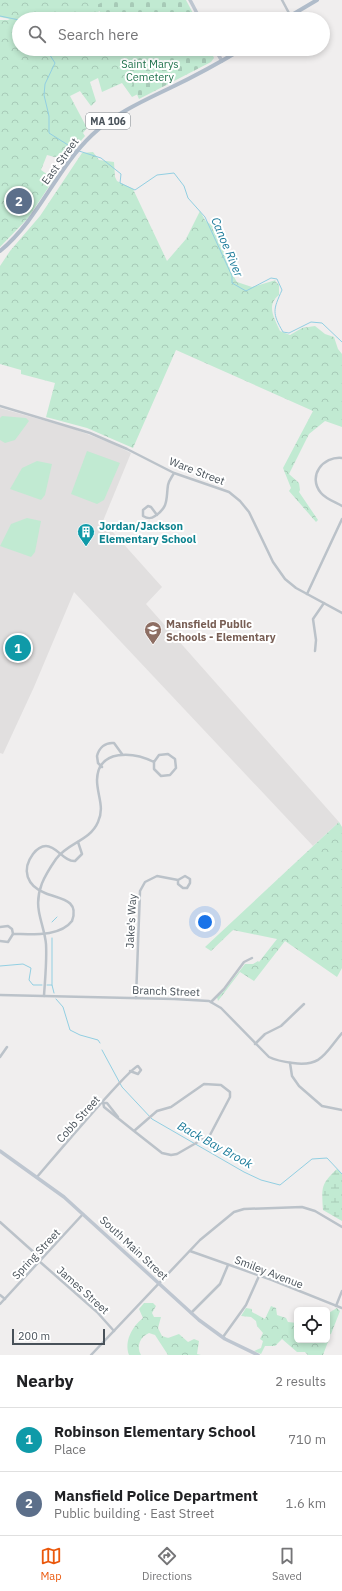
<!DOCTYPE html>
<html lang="en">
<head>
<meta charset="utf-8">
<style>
  :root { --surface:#fff; --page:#f6f6f6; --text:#202124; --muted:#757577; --line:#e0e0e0; --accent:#ea580c }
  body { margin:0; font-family:"IBM Plex Sans",sans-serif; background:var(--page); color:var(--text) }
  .controls { position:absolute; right:12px; bottom:12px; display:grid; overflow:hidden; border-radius:6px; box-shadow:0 2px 6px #0003 }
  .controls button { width:36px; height:36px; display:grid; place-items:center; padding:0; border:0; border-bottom:1px solid var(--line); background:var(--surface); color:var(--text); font:20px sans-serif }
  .scale { position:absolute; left:12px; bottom:10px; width:93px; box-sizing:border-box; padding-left:4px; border:2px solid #485159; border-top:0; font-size:11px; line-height:14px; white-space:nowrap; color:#485159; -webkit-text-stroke:3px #fff; paint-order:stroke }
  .you { position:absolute; left:205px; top:922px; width:14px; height:14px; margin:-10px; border:3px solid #fff; border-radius:50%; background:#1a73e8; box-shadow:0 0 0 6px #1a73e833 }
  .badge { display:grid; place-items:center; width:26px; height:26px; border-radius:50%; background:var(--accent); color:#fff; font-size:13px; font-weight:700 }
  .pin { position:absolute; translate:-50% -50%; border:2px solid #fff; box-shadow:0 1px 4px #0006 }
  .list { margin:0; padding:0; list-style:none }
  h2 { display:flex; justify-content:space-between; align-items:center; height:52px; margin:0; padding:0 16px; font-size:17px }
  h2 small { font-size:13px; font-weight:400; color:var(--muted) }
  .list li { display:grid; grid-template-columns:26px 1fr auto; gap:12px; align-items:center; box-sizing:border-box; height:64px; padding:0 16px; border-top:1px solid var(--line) }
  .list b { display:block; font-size:15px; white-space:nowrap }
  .list p { margin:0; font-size:13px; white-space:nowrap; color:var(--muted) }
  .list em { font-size:13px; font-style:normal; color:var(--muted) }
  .icon { flex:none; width:22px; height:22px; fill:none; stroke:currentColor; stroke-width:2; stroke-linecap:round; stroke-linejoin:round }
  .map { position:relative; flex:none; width:342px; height:1355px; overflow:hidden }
  .search { position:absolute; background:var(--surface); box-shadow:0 2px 6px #0003; left:12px; right:12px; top:12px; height:44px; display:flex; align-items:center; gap:10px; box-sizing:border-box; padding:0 14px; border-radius:22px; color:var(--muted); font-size:15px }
  .sheet { height:180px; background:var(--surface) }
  nav { display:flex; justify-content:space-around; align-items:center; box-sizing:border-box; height:56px; border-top:1px solid var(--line); background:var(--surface); font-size:11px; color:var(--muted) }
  nav a { display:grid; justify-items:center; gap:2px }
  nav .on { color:var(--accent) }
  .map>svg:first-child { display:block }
  .education { fill:#e1dfdf }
  .forest { fill:url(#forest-crowns) }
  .wetland { fill:url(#wetland-marsh) }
  .cemetery { fill:url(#cemetery-stones) }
  .pitch { fill:#c1ead2 }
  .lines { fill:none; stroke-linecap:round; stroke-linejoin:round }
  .stream { stroke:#92cfe2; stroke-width:1 }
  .street { stroke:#bbc2c9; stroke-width:2.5 }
  .secondary { stroke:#bec6d0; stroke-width:3.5 }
  .primary { stroke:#b0bcca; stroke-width:4 }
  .labels { text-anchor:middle; stroke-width:4; stroke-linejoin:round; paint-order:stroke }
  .shield { fill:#fff; stroke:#7f858b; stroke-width:1 }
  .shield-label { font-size:10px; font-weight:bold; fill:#485159 }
  .park-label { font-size:11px; fill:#20734d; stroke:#fff }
  .street-label { font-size:11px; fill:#485159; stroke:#fff }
  .culture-label { font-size:11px; font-weight:bold; fill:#0d838f; stroke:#fff; text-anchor:start }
  .education-label { font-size:11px; font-weight:bold; fill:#785e54; stroke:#fff; text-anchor:start }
  .water-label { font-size:12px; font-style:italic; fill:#1b7b9a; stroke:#fff }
</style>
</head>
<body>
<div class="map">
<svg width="342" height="1355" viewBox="0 0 342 1355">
  <defs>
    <pattern id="forest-crowns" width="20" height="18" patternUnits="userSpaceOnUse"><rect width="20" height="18" fill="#c1ead2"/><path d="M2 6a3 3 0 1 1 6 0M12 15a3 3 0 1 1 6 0" fill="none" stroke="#a7cab7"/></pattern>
    <pattern id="wetland-marsh" width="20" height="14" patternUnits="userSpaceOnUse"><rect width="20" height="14" fill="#c1ead2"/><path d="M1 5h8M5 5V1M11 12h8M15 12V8" fill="none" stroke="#a7cab7"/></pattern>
    <pattern id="cemetery-stones" width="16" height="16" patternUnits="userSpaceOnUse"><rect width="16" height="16" fill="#c1ead2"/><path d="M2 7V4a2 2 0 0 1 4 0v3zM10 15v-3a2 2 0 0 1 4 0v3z" fill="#a7cab7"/></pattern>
  </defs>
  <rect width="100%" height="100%" fill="#f0eeee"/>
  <!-- education -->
  <polygon class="education" points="0,408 74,429 111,443 131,453 103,521 162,587 146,604 339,822 313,846 74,592 34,687 3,754 0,753"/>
  <!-- forest -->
  <g class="forest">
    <polygon points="0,0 118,0 98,12 101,19 19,19 19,49 117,49 140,93 132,97 122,83 102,92 98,78 90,82 96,101 91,106 80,91 70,96 87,128 83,133 85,136 73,150 70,149 62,159 47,155 41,170 54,179 28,218 0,247 0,20 8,20 10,19 0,17"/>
    <path d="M93,152L99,160L114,162L115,177L117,181L133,189L167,261L186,239L200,211L205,220L215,228L231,272L237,282L252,287L276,280L275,281L279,285V295C266,305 274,318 280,331L290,335L302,328L315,326L325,334L334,337L338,349L342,354V427L325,421L309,434L289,474L299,483L300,490L299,492L318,520L316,522L289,491L291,488L283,468L313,411L176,350L133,448L87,428L46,417L55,383L21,374V370L0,364V266L10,251L40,216L82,153Z"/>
    <polygon points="339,822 342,827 342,968 337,977 285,941 254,981 240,972 218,1001 217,997 223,992 245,964 253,964 258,961 259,962 277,939 233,930 211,951 205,947"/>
    <path d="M144,1303H153L156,1306L152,1313L154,1317H161L158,1328L162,1336L168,1338L179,1334L188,1342L194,1339L199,1341L197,1354L201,1355H168L155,1335L149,1333C140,1337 136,1346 141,1355H129C124,1341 132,1327 143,1318L139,1309Z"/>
    <polygon points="271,1306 276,1308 277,1315 286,1318 288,1322 297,1323 297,1340 327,1340 327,1314 337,1308 340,1311 331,1334 328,1335 329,1339 323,1355 308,1355 305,1352 297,1352 282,1339 275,1346 265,1346 261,1354 254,1351 261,1348 263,1341 260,1339 263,1333 257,1326 256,1321 251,1317 241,1316 246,1308 252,1309 252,1312 265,1319"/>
  </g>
  <!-- wetland -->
  <path class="wetland" d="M337,1169L342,1174V1221L323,1210C322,1187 320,1185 337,1169Z"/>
  <!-- cemetery -->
  <g class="cemetery">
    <polygon points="106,0 186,0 196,19 103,19 97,5"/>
    <polygon points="117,49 210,49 214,58 211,62 139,99"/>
  </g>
  <!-- pitch -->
  <g class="pitch">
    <polygon points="2,416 26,418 29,421 15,440 5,443 0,440 0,418"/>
    <polygon points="87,451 120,463 104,500 97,504 71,494"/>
    <polygon points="37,461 52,464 45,495 41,500 10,489 22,468"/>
    <polygon points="27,518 41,521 35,552 31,557 0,546 11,524"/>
  </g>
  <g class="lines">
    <!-- stream -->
    <g class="stream">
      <polyline points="0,16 19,20"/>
      <polyline points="46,49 55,63 45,84 44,95 49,116 49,133 76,150"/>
      <path d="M79,151L101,158L121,174L120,183L135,190L157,175L174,173L184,186L188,198L205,217L232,276V283L246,291L271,278L277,279L282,290C273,310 272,313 283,332L289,333L311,322L322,323L342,342"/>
      <polyline points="52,922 57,917"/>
      <polyline points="52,938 52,985"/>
      <polyline points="0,966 23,964 31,968 29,980 33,985 42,985"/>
      <polyline points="47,985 52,985 54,993"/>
      <polyline points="56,999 63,1007 70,1030 80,1035 98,1040 100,1043"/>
      <polyline points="102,1050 122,1087 152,1119 244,1172 261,1180 280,1185 312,1159 327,1158 342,1174"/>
    </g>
    <!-- street -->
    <g class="street">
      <polyline points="282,0 290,15"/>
      <polyline points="0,406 90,433 127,449 174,473 229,492 240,501 249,512 273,562 285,579 296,588 342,613"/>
      <path d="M342,458C323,456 307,476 321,493C326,499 335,502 342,506"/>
      <path d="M157,515L151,507L148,506L143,510V516C148,519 151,519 155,516C169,507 166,498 168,485C169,480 172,477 174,473"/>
      <polyline points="307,594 342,519"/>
      <polyline points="315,651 316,640 313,619 324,603"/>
      <path d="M102,767L98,763L97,756C99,748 105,742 114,743L122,754"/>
      <polyline points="0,927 8,926 12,929 13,934 8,942 0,941"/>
      <path d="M13,934C32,934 60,937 72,921C80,899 59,899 45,893C27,886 21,870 33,854C36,850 40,846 46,846C57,846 64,862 75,861L82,854L78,842"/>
      <path d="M0,995L174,999L209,1001L221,1008L269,1057C277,1061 285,1062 293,1063C322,1067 325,1053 342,1033"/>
      <path d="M44,996C45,979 47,961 46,944C45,933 41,923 39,912C35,891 45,875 56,859C67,843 90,841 98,822C105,807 97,795 97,780C98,748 134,752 154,762V769L161,776L170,775L176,768L175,759L168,754L159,755L154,762"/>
      <polyline points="136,998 140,891 145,882 157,876 178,880 178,884 183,888 187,888 190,883 190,879 185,876 178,880"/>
      <polyline points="211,1002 224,989 244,962 252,958"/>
      <polyline points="255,1044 265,1034 281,1026 304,1004"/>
      <polyline points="0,1057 7,1047"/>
      <polyline points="290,1063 292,1076 299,1086 322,1106 342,1110"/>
      <polyline points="103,1102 104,1107 134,1131 157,1111 171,1107 204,1084 221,1085 230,1092 230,1097 210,1135 177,1154 171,1155 162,1153 134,1131"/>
      <polyline points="104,1103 107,1103 118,1117"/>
      <path d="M37,1177C50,1162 129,1068 138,1066L141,1070L138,1074L130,1071"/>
      <polyline points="0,1222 38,1256 39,1261 97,1312 114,1331"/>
      <polyline points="190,1251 272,1280 342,1308"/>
      <polyline points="0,1295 5,1299"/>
      <polyline points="0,1304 83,1214"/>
      <polyline points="336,1306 342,1291"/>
      <polyline points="191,1313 220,1284 228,1265"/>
      <polyline points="223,1337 246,1305 259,1276"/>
      <polyline points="91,1355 200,1240 234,1212 244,1209 302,1207 315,1211 342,1227"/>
    </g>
    <!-- secondary -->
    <g class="secondary">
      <polyline points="190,0 200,19"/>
      <polyline points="215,49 222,61"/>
      <polyline points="0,1151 64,1197 199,1320 225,1339 258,1355"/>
    </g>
    <!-- primary -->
    <g class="primary">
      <polyline points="285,19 317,0"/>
      <path d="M0,251C39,219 56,169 92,135C114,114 143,101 170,88C195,76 219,63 242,49"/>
    </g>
  </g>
  <!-- icons -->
  <defs>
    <symbol id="building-pin" viewBox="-11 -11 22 30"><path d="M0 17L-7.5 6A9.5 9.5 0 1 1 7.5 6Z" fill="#0f9aa8" stroke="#fff"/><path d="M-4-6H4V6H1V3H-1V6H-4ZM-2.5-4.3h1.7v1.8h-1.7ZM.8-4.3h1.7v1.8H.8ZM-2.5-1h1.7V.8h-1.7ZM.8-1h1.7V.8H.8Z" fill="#fff"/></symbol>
    <symbol id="school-pin" viewBox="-11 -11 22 30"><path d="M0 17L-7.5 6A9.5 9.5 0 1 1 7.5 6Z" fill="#8d6e63" stroke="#fff"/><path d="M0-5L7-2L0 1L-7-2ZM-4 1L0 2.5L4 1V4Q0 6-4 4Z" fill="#fff"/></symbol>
  </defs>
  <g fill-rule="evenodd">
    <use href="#building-pin" x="76" y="522" width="20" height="27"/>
    <use href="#school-pin" x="143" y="620" width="20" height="27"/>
  </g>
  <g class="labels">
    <!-- shield labels -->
    <rect class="shield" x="86" y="113" width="44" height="16" rx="3"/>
    <g class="shield-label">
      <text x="108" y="125">MA 106</text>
    </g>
    <!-- park labels -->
    <g class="park-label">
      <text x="150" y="68">Saint Marys<tspan x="150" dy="13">Cemetery</tspan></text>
    </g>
    <!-- street labels -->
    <g class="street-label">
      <text transform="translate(60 161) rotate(-54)" y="4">East Street</text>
      <text transform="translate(197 471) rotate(21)" y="4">Ware Street</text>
      <text transform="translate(131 921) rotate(-87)" y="4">Jake's Way</text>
      <text transform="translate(166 991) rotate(2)" y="4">Branch Street</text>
      <text transform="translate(78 1119) rotate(-48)" y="4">Cobb Street</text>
      <text transform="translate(134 1248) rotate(43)" y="4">South Main Street</text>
      <text transform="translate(36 1254) rotate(-47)" y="4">Spring Street</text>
      <text transform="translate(269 1272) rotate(21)" y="4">Smiley Avenue</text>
      <text transform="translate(83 1290) rotate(42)" y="4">James Street</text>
    </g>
    <!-- culture labels -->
    <g class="culture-label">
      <text x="99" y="530">Jordan/Jackson<tspan x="99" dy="13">Elementary School</tspan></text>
    </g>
    <!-- education labels -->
    <g class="education-label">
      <text x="166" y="628">Mansfield Public<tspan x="166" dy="13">Schools - Elementary</tspan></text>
    </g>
    <!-- water labels -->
    <g class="water-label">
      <text transform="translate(227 247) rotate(67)" y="4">Canoe River</text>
      <text transform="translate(215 1145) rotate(29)" y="4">Back Bay Brook</text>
    </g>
  </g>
</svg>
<div class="controls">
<button><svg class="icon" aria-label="locate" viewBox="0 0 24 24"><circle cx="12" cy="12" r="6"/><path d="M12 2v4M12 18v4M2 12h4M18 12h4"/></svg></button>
</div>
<div class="scale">200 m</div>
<div class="you"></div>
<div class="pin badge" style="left:18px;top:648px;background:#0f9aa8">1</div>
<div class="pin badge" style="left:19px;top:201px;background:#5c6f8a">2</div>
<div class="search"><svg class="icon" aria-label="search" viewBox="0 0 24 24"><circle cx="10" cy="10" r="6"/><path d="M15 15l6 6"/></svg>Search here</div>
</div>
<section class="sheet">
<h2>Nearby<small>2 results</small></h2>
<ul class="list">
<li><span class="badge" style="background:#0f9aa8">1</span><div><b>Robinson Elementary School</b><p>Place</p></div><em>710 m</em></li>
<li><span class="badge" style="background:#5c6f8a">2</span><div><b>Mansfield Police Department</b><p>Public building · East Street</p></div><em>1.6 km</em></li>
</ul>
</section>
<nav>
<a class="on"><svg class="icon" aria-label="map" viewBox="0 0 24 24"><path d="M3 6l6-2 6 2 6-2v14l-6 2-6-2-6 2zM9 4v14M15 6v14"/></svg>Map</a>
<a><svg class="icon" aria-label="directions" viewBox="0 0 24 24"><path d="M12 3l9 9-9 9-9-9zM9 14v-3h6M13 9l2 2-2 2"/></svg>Directions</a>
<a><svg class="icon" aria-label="saved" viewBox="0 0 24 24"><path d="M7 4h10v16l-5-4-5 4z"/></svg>Saved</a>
</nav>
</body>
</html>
